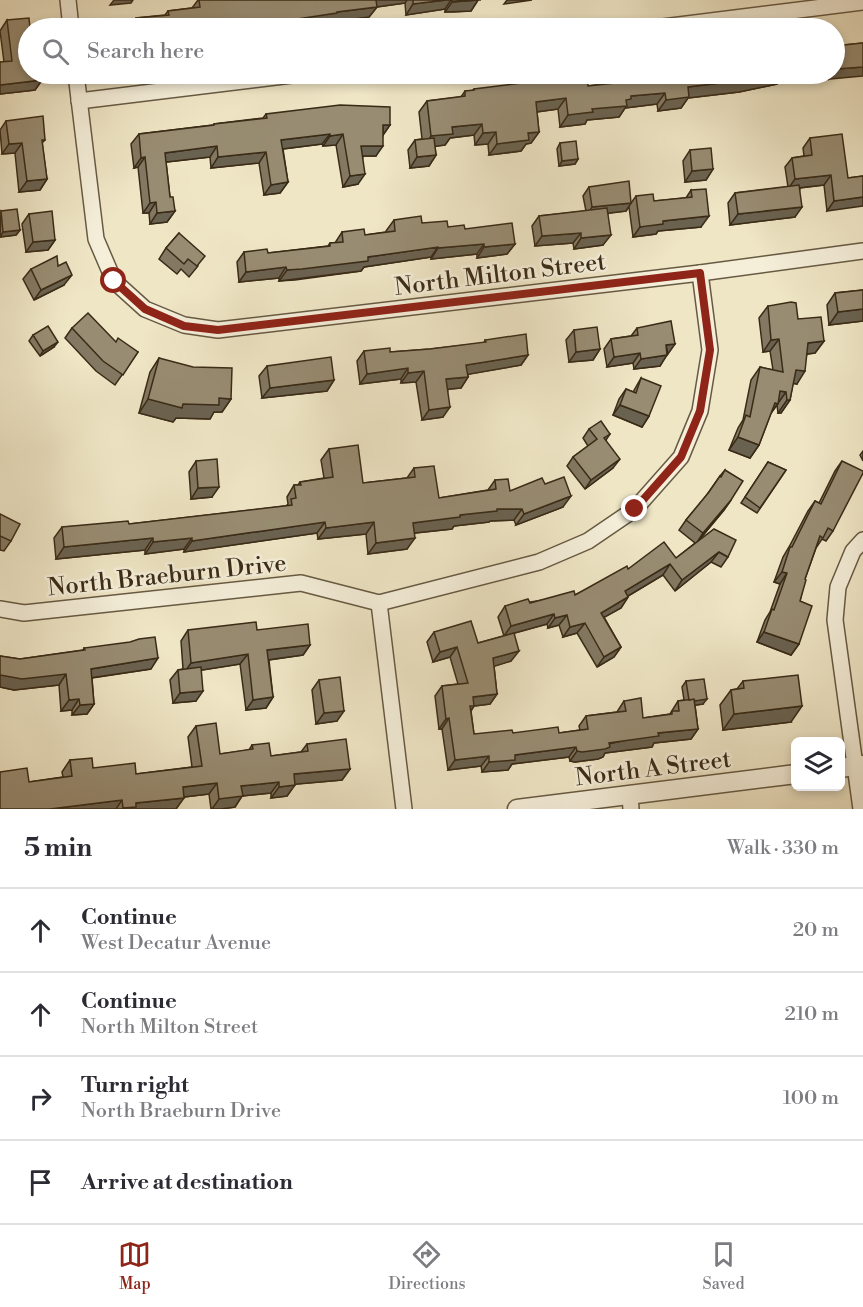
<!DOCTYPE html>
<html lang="en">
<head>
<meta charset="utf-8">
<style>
  :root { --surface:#fff; --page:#f2f2f3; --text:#2b2b33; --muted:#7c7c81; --line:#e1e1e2; --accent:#8f2418 }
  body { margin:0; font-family:"Libre Bodoni",serif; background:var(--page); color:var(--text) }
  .controls { position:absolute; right:18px; bottom:18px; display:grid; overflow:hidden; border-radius:9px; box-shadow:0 3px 9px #0003 }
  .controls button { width:54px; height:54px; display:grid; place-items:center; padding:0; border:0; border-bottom:2px solid var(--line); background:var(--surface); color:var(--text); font:30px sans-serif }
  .stop { position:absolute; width:18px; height:18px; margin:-14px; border:4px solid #8f2418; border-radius:50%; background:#fff }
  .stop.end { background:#8f2418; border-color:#fff; box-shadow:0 2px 6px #0008 }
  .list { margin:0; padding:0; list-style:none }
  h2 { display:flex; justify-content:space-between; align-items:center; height:78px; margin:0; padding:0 24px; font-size:26px }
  h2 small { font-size:20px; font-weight:400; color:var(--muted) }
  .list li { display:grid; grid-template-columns:39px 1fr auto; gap:18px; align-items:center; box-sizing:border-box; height:84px; padding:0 24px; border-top:2px solid var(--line) }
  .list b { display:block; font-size:22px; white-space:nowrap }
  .list p { margin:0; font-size:20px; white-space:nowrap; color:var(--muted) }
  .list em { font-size:20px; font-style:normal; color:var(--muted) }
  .icon { flex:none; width:33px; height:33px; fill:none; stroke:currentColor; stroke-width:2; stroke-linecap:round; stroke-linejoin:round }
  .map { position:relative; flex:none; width:863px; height:809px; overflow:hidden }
  .search { position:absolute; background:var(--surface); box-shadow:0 3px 9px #0003; left:18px; right:18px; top:18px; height:66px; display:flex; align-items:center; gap:15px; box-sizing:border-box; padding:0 21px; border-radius:33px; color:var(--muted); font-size:22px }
  .sheet { height:414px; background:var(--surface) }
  nav { display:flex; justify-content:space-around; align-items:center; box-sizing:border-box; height:84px; border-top:2px solid var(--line); background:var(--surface); font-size:16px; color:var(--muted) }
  nav a { display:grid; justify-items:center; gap:3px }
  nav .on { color:var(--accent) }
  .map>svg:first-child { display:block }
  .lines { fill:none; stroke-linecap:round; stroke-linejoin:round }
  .minor-casing { stroke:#675a43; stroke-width:18 }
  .tertiary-casing { stroke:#675a43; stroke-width:21 }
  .minor { stroke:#f5efda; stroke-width:15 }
  .tertiary { stroke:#f5efda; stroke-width:18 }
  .wall { fill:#837862; stroke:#3a2b17; stroke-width:1.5 }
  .shaded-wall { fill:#6a6250; stroke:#3a2b17; stroke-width:1.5 }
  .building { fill:#988c72; stroke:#3a2b17; stroke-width:1.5 }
  .route { stroke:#8f2418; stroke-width:8 }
  .labels { text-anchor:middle; stroke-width:5; stroke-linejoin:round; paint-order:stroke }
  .street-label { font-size:24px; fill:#3a2b17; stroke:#f5efda }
</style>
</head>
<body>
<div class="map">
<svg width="863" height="809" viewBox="0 0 863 809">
  <rect width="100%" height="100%" fill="#efe6c6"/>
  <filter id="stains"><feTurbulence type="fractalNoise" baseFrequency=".00333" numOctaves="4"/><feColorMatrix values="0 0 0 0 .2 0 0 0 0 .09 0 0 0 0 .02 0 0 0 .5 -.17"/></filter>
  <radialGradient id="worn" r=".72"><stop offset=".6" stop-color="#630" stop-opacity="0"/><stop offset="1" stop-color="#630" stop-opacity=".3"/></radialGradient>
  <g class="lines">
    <defs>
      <g id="minor">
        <polyline points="68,0 71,28"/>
        <polyline points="655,28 863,2"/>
        <polyline points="76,74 96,239 114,281 145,309 184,325 218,330 700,273 863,251"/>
        <polyline points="79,101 300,74"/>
        <polyline points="379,603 404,809"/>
        <polyline points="0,609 24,613 301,583 379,603 539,562 588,541 635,509 681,457 700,411 710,350 700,273"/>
        <polyline points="630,795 631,809"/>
        <polyline points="861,809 835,620 838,587 853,551 863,540"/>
      </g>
      <g id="tertiary">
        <polyline points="840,768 863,765"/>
        <polyline points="517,809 796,774"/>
      </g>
    </defs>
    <!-- minor casing -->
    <use href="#minor" class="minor-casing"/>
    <!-- tertiary casing -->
    <use href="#tertiary" class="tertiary-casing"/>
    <!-- minor -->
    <use href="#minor" class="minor"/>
    <!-- tertiary -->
    <use href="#tertiary" class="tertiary"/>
  </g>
  <!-- wall -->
  <g class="wall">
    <polygon points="198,0 481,0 478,0 471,11 454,12 445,12 445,9 406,15 405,3 377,7 369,17 332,22 330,24 298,28 129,28 136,18 165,15 168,11 192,8"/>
    <polygon points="7,20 28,74 42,80 35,90 0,94 0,62 4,62 0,31"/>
    <polygon points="863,43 829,79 829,77 813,79 813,74 834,74 834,46"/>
    <polygon points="632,74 785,74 777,84 739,92 688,98 681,108 658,111 657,104 625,108 619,117 587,120 585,124 560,127 558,109 537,112 539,132 531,143 526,144 521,151 489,155 488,144 475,145 474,135 450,138 445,145 435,146 436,155 429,166 410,168 408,150 415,140 422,139 419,112 427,101 461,97 465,91 472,91 474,89 588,86 620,82 624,77 630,77"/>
    <polygon points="266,114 390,125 383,135 376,156 363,156 358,184 343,187 336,145 323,146 322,144 283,149 288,182 280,193 264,195 259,163 211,168 210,157 166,162 170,197 175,211 167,222 150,224 149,213 143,213 138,167 134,168 131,144 139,134 213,125 214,124 263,118"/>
    <polygon points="6,121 45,140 42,143 47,179 40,190 19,192 15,153 2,154 0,130"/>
    <polygon points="810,138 848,178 863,176 827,211 824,185 800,188 795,217 730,225 728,203 735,193 788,187 785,167 792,158 804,156 803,148"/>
    <polygon points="560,143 578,159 575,164 559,166 557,149"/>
    <polygon points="690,150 713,169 706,180 685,182 683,161"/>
    <polygon points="589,187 631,203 636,196 654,201 686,198 691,190 701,227 658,231 656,234 633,237 629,207 626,211 608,213 603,245 574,249 573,243 535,246 532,226 539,216 586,211 583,196"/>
    <polygon points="1,211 20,230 16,235 0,237"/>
    <polygon points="29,214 55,240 48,250 26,252 22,224"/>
    <polygon points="394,220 465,229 515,244 507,254 477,258 477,254 431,259 431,257 364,267 361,271 295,280 279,281 279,278 239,282 237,262 244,252 268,253 328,246 330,243 335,243 342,232 365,235 386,232 386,231"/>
    <polygon points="179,233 198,266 189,277 181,269 177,274 159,259 166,248"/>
    <polygon points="58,266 64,285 34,300 23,279 31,269"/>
    <polygon points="863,290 863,321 829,325 827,305 835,293"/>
    <polygon points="768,306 798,319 824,341 815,353 807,354 797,384 793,383 790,400 781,413 778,413 777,405 771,413 759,445 750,458 729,450 738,428 743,420 751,380 760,367 773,370 770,351 763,352 759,318"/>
    <polygon points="72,328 116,342 138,352 115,385 96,371 65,338"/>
    <polygon points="637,328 667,354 660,366 634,369 633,363 607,367 604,349 611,339 631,336"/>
    <polygon points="574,330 600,349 593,360 569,362 566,340"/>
    <polygon points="33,335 54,347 40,356 29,341"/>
    <polygon points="485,340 528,355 521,365 468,374 468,377 461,388 448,389 443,417 422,420 416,382 401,383 401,379 360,384 357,361 364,351 390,352 430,349 484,343"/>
    <polygon points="159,358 231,399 222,412 214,412 210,419 176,418 173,422 139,413 150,372"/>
    <polygon points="267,366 334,380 327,391 262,398 259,376"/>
    <polygon points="641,378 649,416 642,427 613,415 619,399 626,389 633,392"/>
    <polygon points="589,429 610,434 606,440 613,468 585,489 567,466 573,457 588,446 583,438"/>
    <polygon points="329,449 363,483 407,478 414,468 439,498 488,490 495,480 510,491 545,484 563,507 516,525 514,520 490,521 489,522 454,526 452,529 415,533 407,549 368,554 366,534 318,539 317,533 184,552 184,549 145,554 145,550 56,559 54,538 62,527 129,524 286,506 288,504 287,497 294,485 298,485 300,482 324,478 321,460"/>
    <polygon points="863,451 863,461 860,455"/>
    <polygon points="196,461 212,497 191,499 189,472"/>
    <polygon points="842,461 833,531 826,541 822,539 816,548 805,579 800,601 799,644 791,655 757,642 765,620 770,612 780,584 774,582 783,557 789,547 808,511 815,501 819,503 835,471"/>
    <polygon points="768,462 786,470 757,513 741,503"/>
    <polygon points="725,470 731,500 724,510 698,541 728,557 721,567 711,562 675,591 663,575 628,596 628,597 621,608 604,617 621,647 614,657 597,667 577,633 563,637 559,625 548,628 547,624 514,633 511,661 494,666 497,694 490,704 474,706 471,711 474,734 559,733 580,730 579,726 586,716 617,712 624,701 643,718 670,714 678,701 684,700 682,687 686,681 703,704 695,705 698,729 691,739 654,743 652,747 605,753 603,757 598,759 575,762 570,761 569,757 512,764 508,770 482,772 481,766 448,770 442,729 439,729 435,696 442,686 458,684 450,657 433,662 427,642 434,632 478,643 504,636 498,617 505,606 575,595 628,569 676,558 695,543 679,530 686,520 706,496 720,476"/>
    <polygon points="0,514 11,541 4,551 0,550"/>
    <polygon points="188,630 257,630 310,645 303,655 269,660 273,697 266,708 246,710 240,664 201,670 196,701 173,703 170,680 178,670 183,669 181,641"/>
    <polygon points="84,648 151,669 92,678 94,704 87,714 72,715 72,710 61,711 59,685 14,690 0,687 0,656 20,659 83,650"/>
    <polygon points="319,680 337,721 316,724 312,690"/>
    <polygon points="743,681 791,722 723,730 720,705 731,690 737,689"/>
    <polygon points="196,726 220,754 249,750 252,745 271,756 301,752 307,744 350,769 342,780 295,784 287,796 271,798 271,793 242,796 235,807 221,809 211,809 209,794 184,797 176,809 0,809 29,782 63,777 62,772 70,760 93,768 136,774 192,767 188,737"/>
  </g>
  <!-- shaded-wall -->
  <g class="shaded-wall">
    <polygon points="114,0 133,0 131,3 110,5"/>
    <polygon points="374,0 407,0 405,3 369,8"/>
    <polygon points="446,0 451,0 445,9 406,15 413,4"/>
    <polygon points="478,0 471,11 445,12 452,2"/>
    <polygon points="507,0 532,0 504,4"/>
    <polygon points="377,7 369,17 332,22 330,24 298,28 238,28 337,12"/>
    <polygon points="863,67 863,76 829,79 833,74 834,74 836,69"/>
    <polygon points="785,74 777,84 739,92 688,98 681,108 658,111 666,100 688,87"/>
    <polygon points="817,74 831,74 829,77 813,79"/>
    <polygon points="42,80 35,90 0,94 0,85"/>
    <polygon points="665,93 657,104 625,108 619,117 587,120 585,124 560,127 568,115 626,100 631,96"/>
    <polygon points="566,98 558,109 528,113 536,102"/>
    <polygon points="482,124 474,135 450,138 445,145 423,148 431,136 452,127"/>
    <polygon points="383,125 390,125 383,135"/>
    <polygon points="496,132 488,144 475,145 483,133"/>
    <polygon points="539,132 531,143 526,144 521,151 489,155 497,144 528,133"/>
    <polygon points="330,134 322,144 274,150 281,140"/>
    <polygon points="343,134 336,145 323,146 330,136"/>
    <polygon points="22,143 15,153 2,154 9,144"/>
    <polygon points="217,146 210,157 158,163 165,153"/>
    <polygon points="361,146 383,146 376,156 354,156"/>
    <polygon points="266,152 259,163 211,168 218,157"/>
    <polygon points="436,155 429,166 410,168 417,157"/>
    <polygon points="145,157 138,167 134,168 141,158"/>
    <polygon points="578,159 575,164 559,166 562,161"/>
    <polygon points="713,169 706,180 685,182 692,171"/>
    <polygon points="365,174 358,184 343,187 350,176"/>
    <polygon points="831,175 824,185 788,189 795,179"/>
    <polygon points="47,179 40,190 19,192 27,181"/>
    <polygon points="288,182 280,193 264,195 271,185"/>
    <polygon points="863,197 863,206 827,211 834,201"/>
    <polygon points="156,202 149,213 143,213 150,203"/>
    <polygon points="631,203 626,211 587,216 592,207"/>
    <polygon points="802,207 795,217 730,225 738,214"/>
    <polygon points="175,211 167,222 150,224 157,213"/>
    <polygon points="709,216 701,227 658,231 656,234 633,237 640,227 663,221"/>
    <polygon points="20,230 16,235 0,237 3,232"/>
    <polygon points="581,233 573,243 535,246 542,236"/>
    <polygon points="611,235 603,245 574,249 581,238"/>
    <polygon points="55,240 48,250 26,252 33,242"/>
    <polygon points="484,244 477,254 431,259 438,248"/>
    <polygon points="515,244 507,254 477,258 484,247"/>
    <polygon points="438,247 431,257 364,267 361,271 279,281 287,270 368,257"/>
    <polygon points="286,267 279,278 239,282 246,272"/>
    <polygon points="72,275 64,285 34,300 41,290"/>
    <polygon points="863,309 863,321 829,325 838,312"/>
    <polygon points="779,339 770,351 763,352 771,340"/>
    <polygon points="824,341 815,353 799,355 808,343"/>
    <polygon points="58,342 54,347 40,356 43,351"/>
    <polygon points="675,344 668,354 666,345"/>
    <polygon points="600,349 593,360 569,362 576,352"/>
    <polygon points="640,353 633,363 607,367 614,357"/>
    <polygon points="528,355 521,365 459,376 466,365"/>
    <polygon points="667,355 660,366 634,369 641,359"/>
    <polygon points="408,368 401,379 360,384 367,374"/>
    <polygon points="796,370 805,371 797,384 787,383"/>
    <polygon points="424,371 416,382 401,383 408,373"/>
    <polygon points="468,377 461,388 439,390 446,379"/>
    <polygon points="334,380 327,391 262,398 270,388"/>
    <polygon points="780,391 786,392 769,416"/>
    <polygon points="219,398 231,399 222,412 214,412 210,419 176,418 173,422 139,413 148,399 183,404"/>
    <polygon points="787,400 790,400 781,413 778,413"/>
    <polygon points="620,405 649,416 642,427 613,415"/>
    <polygon points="450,407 443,417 422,420 429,410"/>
    <polygon points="738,437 759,445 750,458 729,450"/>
    <polygon points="620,459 613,468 585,489 591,480"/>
    <polygon points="219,487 212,497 191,499 198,488"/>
    <polygon points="571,496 563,507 516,525 524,514"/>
    <polygon points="731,500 724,510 696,544 703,533"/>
    <polygon points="497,509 522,509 514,520 490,521 489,522 454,526 452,529 405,534 413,523"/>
    <polygon points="325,522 317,533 184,552 192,541"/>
    <polygon points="374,522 366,534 318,539 326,528"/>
    <polygon points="153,538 145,550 56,559 64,547"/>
    <polygon points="192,538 184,549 145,554 153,542"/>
    <polygon points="415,538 407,549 368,554 376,543"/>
    <polygon points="719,552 711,562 675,591 682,580"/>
    <polygon points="670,564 663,575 618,602 625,591"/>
    <polygon points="782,572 787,573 780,584 774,582"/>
    <polygon points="628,597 621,608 594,623 601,613"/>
    <polygon points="554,614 547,624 504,636 511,626"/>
    <polygon points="567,615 559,625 548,628 555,618"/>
    <polygon points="585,623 577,633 563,637 570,627"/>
    <polygon points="764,632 799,644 791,655 757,642"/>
    <polygon points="310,645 303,655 260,661 267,650"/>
    <polygon points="457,647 450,657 433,662 440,652"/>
    <polygon points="621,647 614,657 597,667 604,657"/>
    <polygon points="519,651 511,661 486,669 493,658"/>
    <polygon points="248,654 240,664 184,673 191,663"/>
    <polygon points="158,658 151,669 83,679 91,669"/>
    <polygon points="66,674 59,685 14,690 0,687 0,675"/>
    <polygon points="203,691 196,701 173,703 180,693"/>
    <polygon points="497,694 490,704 474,706 467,716 473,697"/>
    <polygon points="273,697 266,708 246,710 253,700"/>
    <polygon points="79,699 72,710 61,711 69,700"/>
    <polygon points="707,699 703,704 685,707 689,701"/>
    <polygon points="94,704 87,714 72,715 80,705"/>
    <polygon points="802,706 791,722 723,730 734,714"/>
    <polygon points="344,711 337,721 316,724 324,713"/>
    <polygon points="449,718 442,729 439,729 446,719"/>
    <polygon points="698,729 691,739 654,743 652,747 605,753 603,757 598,759 575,762 570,761 577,751 658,733"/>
    <polygon points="576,747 569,757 512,764 508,770 482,772 489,762 515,755"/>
    <polygon points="489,756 481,766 448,770 455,760"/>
    <polygon points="350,769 342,780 286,785 294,774"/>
    <polygon points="279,782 271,793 242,796 235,807 221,809 212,809 219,799 241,786"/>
    <polygon points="217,783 209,794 175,798 183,787"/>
    <polygon points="295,785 287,796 271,798 279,787"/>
    <polygon points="184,798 176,809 122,809 136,803"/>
    <polygon points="122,800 116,809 50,809"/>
  </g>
  <!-- building -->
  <g class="building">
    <polygon points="199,0 376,0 377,7 337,12 337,13 238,28 137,28 136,18 169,15 168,11 200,7"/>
    <polygon points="413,0 446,0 413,4"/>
    <polygon points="452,0 478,0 452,2"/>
    <polygon points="29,18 30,28 28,28 28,74 41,74 42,80 0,85 0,62 12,61 7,20"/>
    <polygon points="863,43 863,67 836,69 836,66 834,67 834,46"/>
    <polygon points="632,74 783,74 747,80 688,87 689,97 666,100 665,93 631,96 631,99 626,100 627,106 592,109 593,112 568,115 566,98 536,102 539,132 528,133 529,140 497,144 496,132 483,133 482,124 452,127 453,134 431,136 427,101 465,96 465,91 474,90 474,89 587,75 588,86 624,82 624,77 632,76"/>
    <polygon points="340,105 390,107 390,125 383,125 383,146 361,146 365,174 350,176 343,134 330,136 330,134 281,140 288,182 271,185 266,152 218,157 217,146 165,153 170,197 173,197 175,211 157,213 156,202 150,203 145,157 141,158 139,134 214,125 214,124 267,118 266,114"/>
    <polygon points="43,116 45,140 42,140 47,179 27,181 22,143 9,144 6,121"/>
    <polygon points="842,134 848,178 863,176 863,197 834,201 831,175 795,179 792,158 812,155 810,138"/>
    <polygon points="434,138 436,155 417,157 415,140"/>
    <polygon points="576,141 578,159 562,161 560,143"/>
    <polygon points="711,148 713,169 692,171 690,150"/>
    <polygon points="629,181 631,203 592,207 589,187"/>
    <polygon points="799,185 802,207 738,214 735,193"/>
    <polygon points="706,189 709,216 663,221 663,224 640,227 636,196 653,194 654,201 692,197 691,190"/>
    <polygon points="607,208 611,235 581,238 581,233 542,236 539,216"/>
    <polygon points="17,209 20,230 3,232 1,211"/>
    <polygon points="52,211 55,240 33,242 29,214"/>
    <polygon points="421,216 422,223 447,221 448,227 464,225 465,229 512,223 515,244 484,247 484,244 438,248 438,247 368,257 368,261 302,269 287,270 286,267 246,272 244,252 267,249 268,253 330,246 330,243 343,242 342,232 364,229 365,235 395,231 394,220"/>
    <polygon points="179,233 205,256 197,266 188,259 184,264 166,248"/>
    <polygon points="57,256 58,266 66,262 72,275 41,290 31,269"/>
    <polygon points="863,290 863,309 838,312 835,293"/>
    <polygon points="791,302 796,303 798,319 821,317 824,341 808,343 805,371 796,370 790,400 787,400 786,392 780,391 778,404 775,403 759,445 738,437 746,415 750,417 760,367 783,372 779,339 771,340 768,306"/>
    <polygon points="88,313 116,342 118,338 138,352 123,375 103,361 72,328"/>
    <polygon points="671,321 675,344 666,345 667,355 641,359 640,353 614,357 611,339 638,335 637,328"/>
    <polygon points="48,326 58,342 43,351 33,335"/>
    <polygon points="597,327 600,349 576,352 574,330"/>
    <polygon points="526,334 528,355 466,365 468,377 446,379 450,407 429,410 424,371 408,373 408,368 367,374 364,351 390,348 390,352 430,349 486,342 485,340"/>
    <polygon points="331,357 334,380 270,388 267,366"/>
    <polygon points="159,358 193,367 232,368 231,399 219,398 219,405 183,404 182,408 148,399"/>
    <polygon points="641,378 661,386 649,416 620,405 626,389 636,393"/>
    <polygon points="601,421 610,434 604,438 620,459 591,480 573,457 597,439 589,429"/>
    <polygon points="358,445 363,483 415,477 414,468 434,466 439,498 496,489 495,480 508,479 510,491 542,478 545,484 564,477 571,496 524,514 522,509 497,509 497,511 460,515 460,517 413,523 415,538 376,543 374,522 326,528 325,522 192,541 192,538 153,542 153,538 64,547 62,527 128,521 129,524 292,505 291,499 296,498 294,485 301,485 300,482 333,477 329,449"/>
    <polygon points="217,459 219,487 198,488 196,461"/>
    <polygon points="842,461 863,471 863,473 833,531 828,528 823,538 820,536 805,579 806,580 800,601 812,606 799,644 764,632 772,609 774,610 787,573 782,572 790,547 792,547 815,501 821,504"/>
    <polygon points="768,462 786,470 760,508 745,497"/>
    <polygon points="725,470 743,481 731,500 703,533 686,520 709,492 720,476 721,477"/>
    <polygon points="0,514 20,524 11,541 0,536"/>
    <polygon points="714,529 736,540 728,557 719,552 682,580 670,564 625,591 628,597 601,613 621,647 604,657 585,623 570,627 567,615 555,618 554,614 511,626 505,606 528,599 530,603 574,591 575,595 627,566 628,569 664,542 676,558"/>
    <polygon points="471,621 478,643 514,633 519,651 493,658 497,694 473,697 474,706 470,706 474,734 512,730 513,733 558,727 559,733 588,729 586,716 626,711 624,701 641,698 643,718 672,714 672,711 679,711 678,701 694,699 698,729 658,733 659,736 609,743 610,747 605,749 582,752 577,751 576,747 515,755 515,760 489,762 489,756 455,760 449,718 446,719 442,686 468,683 457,647 440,652 434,632"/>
    <polygon points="256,622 257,630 308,624 310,645 267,650 273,697 253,700 248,654 191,663 188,630"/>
    <polygon points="155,637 158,658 91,669 94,704 80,705 79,699 69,700 66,674 22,679 0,675 0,656 20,659 85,650 84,648 130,642 139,639"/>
    <polygon points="201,667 203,691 180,693 178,670"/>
    <polygon points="798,675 802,706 734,714 731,690 744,688 743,681"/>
    <polygon points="340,677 344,711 324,713 319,680"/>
    <polygon points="704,679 707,699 695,701 694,699 689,700 686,681"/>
    <polygon points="216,723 220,754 253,749 252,745 269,743 271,756 308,751 307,744 346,739 350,769 294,774 295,785 279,787 279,782 241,786 243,796 219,799 217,783 183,787 184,798 136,803 136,807 123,808 122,800 50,809 0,809 0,772 27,768 29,782 72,776 70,760 92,758 93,768 135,763 136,774 202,766 196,726"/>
  </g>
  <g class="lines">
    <!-- route -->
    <polyline class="route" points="114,281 145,309 184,326 218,330 700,273 710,350 700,411 681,457 635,509"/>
  </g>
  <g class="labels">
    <!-- street labels -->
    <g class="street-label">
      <text transform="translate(500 274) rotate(-7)" y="8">North Milton Street</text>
      <text transform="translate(167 575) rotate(-6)" y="8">North Braeburn Drive</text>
      <text transform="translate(653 768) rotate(-7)" y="8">North A Street</text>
    </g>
  </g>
  <rect width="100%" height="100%" filter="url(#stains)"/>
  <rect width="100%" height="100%" fill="url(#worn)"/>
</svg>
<div class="controls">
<button><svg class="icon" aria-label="layers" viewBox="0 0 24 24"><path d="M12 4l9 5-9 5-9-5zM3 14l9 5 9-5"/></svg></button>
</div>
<div class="stop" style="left:114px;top:281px"></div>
<div class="stop end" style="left:635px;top:509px"></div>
<div class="search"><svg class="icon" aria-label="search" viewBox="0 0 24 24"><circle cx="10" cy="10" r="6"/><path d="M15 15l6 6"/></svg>Search here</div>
</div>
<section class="sheet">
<h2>5 min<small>Walk · 330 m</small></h2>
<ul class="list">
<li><svg class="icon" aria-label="ahead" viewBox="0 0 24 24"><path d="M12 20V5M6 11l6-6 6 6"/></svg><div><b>Continue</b><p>West Decatur Avenue</p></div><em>20 m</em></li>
<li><svg class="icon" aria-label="ahead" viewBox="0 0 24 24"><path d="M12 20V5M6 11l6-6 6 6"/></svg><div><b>Continue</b><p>North Milton Street</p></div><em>210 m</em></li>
<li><svg class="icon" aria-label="right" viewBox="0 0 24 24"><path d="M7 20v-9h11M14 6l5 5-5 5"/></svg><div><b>Turn right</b><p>North Braeburn Drive</p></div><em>100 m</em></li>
<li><svg class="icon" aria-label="arrive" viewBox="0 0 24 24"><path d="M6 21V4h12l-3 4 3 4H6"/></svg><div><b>Arrive at destination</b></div></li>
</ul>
</section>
<nav>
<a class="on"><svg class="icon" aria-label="map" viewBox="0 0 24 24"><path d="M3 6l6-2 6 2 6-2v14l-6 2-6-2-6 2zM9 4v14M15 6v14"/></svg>Map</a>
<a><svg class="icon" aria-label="directions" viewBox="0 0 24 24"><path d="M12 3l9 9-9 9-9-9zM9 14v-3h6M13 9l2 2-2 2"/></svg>Directions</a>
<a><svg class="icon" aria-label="saved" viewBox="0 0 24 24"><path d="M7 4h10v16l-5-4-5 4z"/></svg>Saved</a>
</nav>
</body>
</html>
